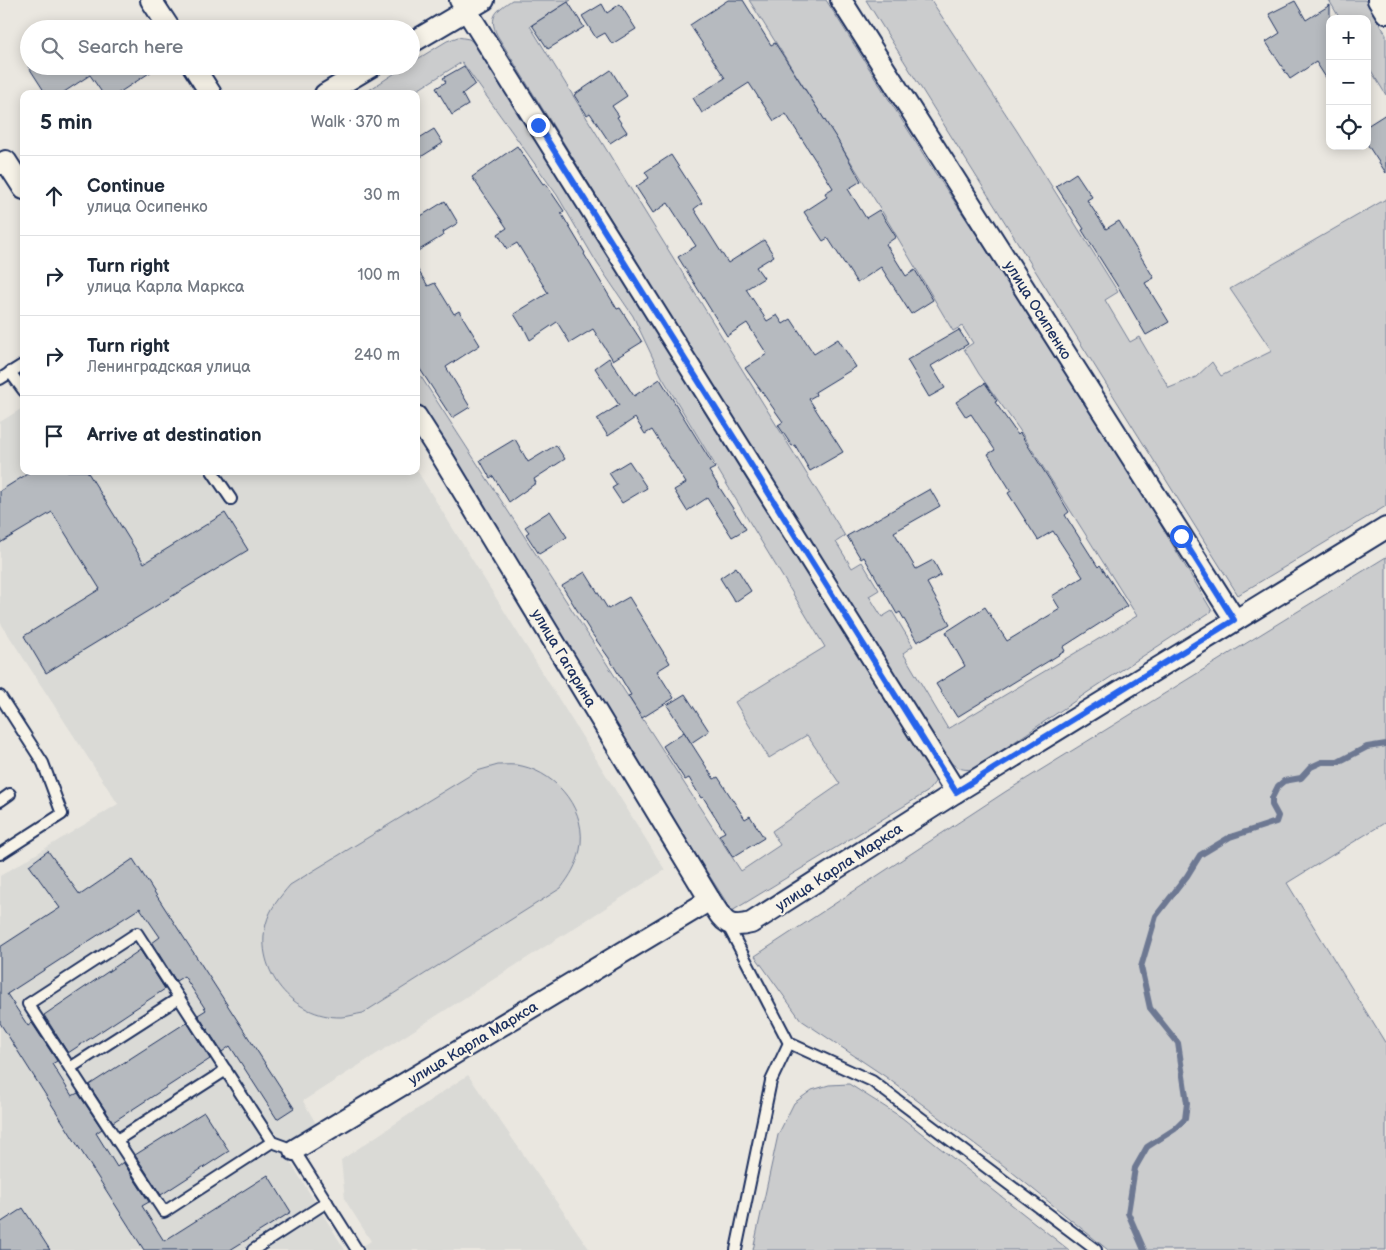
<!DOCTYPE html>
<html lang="en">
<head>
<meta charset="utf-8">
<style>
  :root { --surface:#fff; --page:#f6f6f7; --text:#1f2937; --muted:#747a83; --line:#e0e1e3 }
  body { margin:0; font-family:"Balsamiq Sans",sans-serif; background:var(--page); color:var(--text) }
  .controls { position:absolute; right:15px; top:15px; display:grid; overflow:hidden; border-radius:10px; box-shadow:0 2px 12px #0003 }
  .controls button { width:45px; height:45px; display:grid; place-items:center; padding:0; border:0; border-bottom:1px solid var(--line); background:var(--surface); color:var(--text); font:25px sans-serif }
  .stop { position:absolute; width:15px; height:15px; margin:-11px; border:4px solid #2563eb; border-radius:50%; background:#fff }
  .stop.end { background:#2563eb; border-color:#fff; box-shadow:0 1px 5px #0008 }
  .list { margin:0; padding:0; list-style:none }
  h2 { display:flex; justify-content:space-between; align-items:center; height:65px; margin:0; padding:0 20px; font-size:21px }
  h2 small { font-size:16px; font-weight:400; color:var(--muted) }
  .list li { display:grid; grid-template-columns:32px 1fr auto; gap:15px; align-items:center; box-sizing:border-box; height:80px; padding:0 20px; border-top:1px solid var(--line) }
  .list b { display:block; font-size:19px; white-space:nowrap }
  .list p { margin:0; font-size:16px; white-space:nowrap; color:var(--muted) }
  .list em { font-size:16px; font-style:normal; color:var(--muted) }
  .icon { flex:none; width:28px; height:28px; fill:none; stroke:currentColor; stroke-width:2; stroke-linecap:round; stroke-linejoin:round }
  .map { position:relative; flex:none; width:1386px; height:1250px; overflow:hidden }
  .search { position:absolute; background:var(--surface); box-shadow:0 2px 12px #0003; left:20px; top:20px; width:400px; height:55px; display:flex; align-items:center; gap:12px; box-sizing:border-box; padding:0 18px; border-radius:28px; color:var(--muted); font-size:19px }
  .panel { position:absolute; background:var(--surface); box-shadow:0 2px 12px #0003; left:20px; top:90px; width:400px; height:385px; border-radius:10px }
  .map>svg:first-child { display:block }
  .built { fill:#dadad6 }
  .green { fill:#cbcccd; stroke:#737e96 }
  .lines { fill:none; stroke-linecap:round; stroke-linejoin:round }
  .stream { stroke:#6d7892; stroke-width:6 }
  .building { fill:#b6babf; stroke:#1b2f5e }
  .lane-casing { stroke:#1b2f5e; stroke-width:14 }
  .street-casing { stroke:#1b2f5e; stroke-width:24 }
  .lane { stroke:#f7f3e8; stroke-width:10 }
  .street { stroke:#f7f3e8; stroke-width:20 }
  .route { stroke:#2563eb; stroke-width:6 }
  .labels { text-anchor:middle; stroke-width:4.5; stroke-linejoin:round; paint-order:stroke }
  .street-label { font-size:15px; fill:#1b2f5e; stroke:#f7f3e8 }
</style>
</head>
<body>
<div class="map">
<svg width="1386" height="1250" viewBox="0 0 1386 1250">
  <rect width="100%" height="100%" fill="#eae7e0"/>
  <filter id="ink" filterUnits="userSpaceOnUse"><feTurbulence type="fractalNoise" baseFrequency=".02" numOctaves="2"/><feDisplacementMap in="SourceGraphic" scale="10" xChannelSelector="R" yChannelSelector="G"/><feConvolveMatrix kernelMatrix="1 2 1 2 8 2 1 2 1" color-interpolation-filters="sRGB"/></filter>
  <g filter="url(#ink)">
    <!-- built -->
    <g class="built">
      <polygon points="24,407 24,471 416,471 416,469 665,870 303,1101 318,1127 281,1147 345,1250 0,1250 0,876 118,804 0,622 0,422"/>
      <polygon points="468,1075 590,1250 356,1250 371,1241 345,1200 341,1160"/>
    </g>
    <!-- green -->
    <g class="green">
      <path d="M512,0H571L530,26L845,536L836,542L852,568L862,562L879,590L869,596L882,617L892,611L913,646L903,653L948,729L1137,616L1019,429L979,374L964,349L973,343L962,326L953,331L880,208L749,0H826L934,171L1081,391L1212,611L1094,688L976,768C961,773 953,765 942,755L497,35C488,16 497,10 512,0Z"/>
      <polygon points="866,0 931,0 1017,131 1118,292 1105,300 1130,342 1139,337 1169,388 1196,377 1212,362 1221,376 1272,351 1230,289 1386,199 1386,506 1238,595"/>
      <polygon points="1329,0 1365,0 1386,34 1386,95 1367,64 1367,19 1340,19"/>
      <polygon points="458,37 469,39 477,45 639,293 782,535 935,778 935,782 927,792 732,911 416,417 416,369 741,871 780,845 772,831 840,784 807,735 769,758 735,702 825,647 662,377 633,316 597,263 557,195 462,62 411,94 363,94 406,66 411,66 411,63 447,41"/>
      <polygon points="1386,557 1386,822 1287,883 1386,1044 1386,1250 1108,1250 1012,1172 886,1077 801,1020 755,956 1005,792"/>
      <path d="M498,765C506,765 514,764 522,766C558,774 588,812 580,850C577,865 570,876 561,888L363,1013C356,1014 348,1017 341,1017C293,1018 254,970 266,924C270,908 280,897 290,885L477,771Z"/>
      <polygon points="849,1084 901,1117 1069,1250 753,1250 778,1135 794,1103 812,1090 829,1085"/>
    </g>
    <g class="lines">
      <!-- stream -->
      <polyline class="stream" points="1144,1250 1128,1213 1135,1168 1147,1147 1175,1129 1185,1119 1187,1103 1178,1043 1150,1008 1141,967 1156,916 1187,876 1200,855 1230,837 1276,822 1278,816 1272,805 1272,798 1278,786 1284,781 1301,778 1311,767 1322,762 1338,762 1367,747 1386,744"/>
    </g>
    <!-- building -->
    <g class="building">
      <polygon points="728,0 743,0 771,45 775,43 837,139 861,181 848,189 866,218 879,210 896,237 886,244 906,276 915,270 933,300 911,314 881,267 857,283 828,238 823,241 804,212 827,197 825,193 833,188 786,114 774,121 749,83 702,113 693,98 725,78 690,25"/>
      <polygon points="1295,1 1306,20 1330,5 1330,84 1316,62 1290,79 1266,42 1280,33 1269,14"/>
      <polygon points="568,2 584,27 548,49 532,25"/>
      <polygon points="602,4 607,13 620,4 636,29 612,44 605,33 596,38 582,16"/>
      <polygon points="28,66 160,66 117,94 103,94 90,75 61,94 46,94"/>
      <polygon points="464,66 475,84 462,94 468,105 452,115 436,88 446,82 443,78"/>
      <polygon points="611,70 627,96 612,106 619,116 617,117 627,132 610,143 590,113 587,115 574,95"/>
      <polygon points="1386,114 1386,173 1367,144 1367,126"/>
      <polygon points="434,129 443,143 416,160 416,140"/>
      <polygon points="517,146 543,184 545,183 564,211 561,213 585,253 584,254 617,309 620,308 642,342 613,360 593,329 570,343 557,322 530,340 523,326 522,327 514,314 548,293 517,243 507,249 498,234 507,228 472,177"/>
      <polygon points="671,155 702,203 694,209 728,263 764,240 774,256 756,267 764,278 746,289 767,321 777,315 783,324 791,319 814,354 838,339 856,367 815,392 816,395 809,399 843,452 810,471 795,445 792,446 778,425 783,422 745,368 767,354 747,323 727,336 678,257 696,246 668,203 653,213 636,187 649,178 645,172"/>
      <polygon points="1076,173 1092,197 1087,200 1106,229 1119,221 1154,278 1145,283 1169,322 1146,335 1120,290 1082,230 1084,229 1056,186"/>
      <polygon points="445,201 458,223 443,232 444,235 416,252 416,219"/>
      <polygon points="416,267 428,286 435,283 454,314 459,311 480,345 446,367 470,407 452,418 416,363"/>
      <polygon points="959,330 968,344 931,366 945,388 929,397 907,360"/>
      <polygon points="609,358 634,396 660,379 715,468 709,471 746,529 732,537 707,498 687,511 674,490 686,483 652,430 645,434 635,418 608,436 597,419 619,405 595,368"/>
      <polygon points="985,383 997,401 995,402 1018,435 1020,433 1051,482 1069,512 1065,515 1098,567 1100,565 1127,606 1063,647 1065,651 957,717 936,684 965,666 946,632 985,607 1007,641 1060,609 1052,596 1083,577 1053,531 1038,540 1008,493 1011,491 988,454 995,450 971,414 966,417 956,402"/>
      <polygon points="515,439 528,462 556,445 565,459 534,479 536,483 509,502 493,476 490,478 480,460"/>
      <polygon points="629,461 647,488 622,503 612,488 617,485 609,473"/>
      <polygon points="32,471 87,471 144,563 225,513 248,550 46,673 24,636 100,589 52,512 0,543 0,491"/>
      <polygon points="930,489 940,506 894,532 916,569 933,560 941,575 927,583 950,624 917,642 900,612 897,614 864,557 861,559 847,536"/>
      <polygon points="550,511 567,537 539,554 526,534 529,532 525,527"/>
      <polygon points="736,567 751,591 735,602 720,578"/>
      <polygon points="585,572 608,609 629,597 670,663 657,671 674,698 642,718 628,696 631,695 609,658 592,634 562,586"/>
      <polygon points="685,694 709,731 691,743 667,705"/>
      <polygon points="684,732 714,779 718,777 745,819 750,816 764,838 733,857 719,835 725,832 703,797 701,798 689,778 685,780 663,746"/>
      <polygon points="48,851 80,895 133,859 294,1108 277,1119 230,1046 222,1052 198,1015 206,1010 184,976 176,981 152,943 160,937 140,908 7,994 28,1026 32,1023 57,1061 52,1064 72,1096 78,1093 102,1129 96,1133 117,1167 123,1162 149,1202 142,1206 164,1241 268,1175 291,1212 230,1250 144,1250 0,1023 0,947 60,908 29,865"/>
      <polygon points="140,950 165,989 68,1053 44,1015"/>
      <polygon points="187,1022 210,1059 113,1122 89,1085"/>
      <polygon points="204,1112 229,1151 161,1195 135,1155"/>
      <polygon points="23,1208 50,1250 0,1250 0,1223"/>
    </g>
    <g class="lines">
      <defs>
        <g id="lane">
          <polyline points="10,372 24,391"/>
          <polyline points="0,379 24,364"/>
          <polyline points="212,471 231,499"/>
          <polyline points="0,696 43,763 62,814 0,854"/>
          <polyline points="0,801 10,794"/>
          <polyline points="727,924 789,1043 872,1081 1096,1250"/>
          <polyline points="70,1068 179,998"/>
          <polyline points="117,1140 226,1070"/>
          <polyline points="272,1142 164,1212 28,1004 137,933 272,1142 294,1150 357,1250"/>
          <polyline points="253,1250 327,1202"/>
          <polyline points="736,1250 771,1081 789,1043"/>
        </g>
        <g id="street">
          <polyline points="151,0 170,29"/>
          <polyline points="460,0 956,792"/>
          <polyline points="841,0 1235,620"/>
          <polyline points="1378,0 1386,13"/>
          <polyline points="411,43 484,0"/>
          <polyline points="193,66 211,94"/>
          <polyline points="325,94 372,66"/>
          <polyline points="0,164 6,161 24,189"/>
          <polyline points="416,416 443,458 710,900"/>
          <path d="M294,1150L710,900C723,919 725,930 751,923L956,792L1386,528"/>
        </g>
      </defs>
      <!-- lane casing -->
      <use href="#lane" class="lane-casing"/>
      <!-- street casing -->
      <use href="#street" class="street-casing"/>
      <!-- lane -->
      <use href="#lane" class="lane"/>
      <!-- street -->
      <use href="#street" class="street"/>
    </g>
  </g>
  <g class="lines" filter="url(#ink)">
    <!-- route -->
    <polyline class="route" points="538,125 956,792 1234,620 1181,536"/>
  </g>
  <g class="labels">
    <!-- street labels -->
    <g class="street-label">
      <text transform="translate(1038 310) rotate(58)" y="5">улица Осипенко</text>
      <text transform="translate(564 658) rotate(59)" y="5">улица Гагарина</text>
      <text transform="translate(839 867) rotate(-33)" y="5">улица Карла Маркса</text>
      <text transform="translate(473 1043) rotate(-31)" y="5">улица Карла Маркса</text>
    </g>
  </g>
</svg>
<div class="controls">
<button>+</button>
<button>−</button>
<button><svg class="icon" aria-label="locate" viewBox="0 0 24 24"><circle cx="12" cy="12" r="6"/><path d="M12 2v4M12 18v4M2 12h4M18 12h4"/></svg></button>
</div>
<div class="stop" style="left:1181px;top:536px"></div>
<div class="stop end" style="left:538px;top:125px"></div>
<div class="search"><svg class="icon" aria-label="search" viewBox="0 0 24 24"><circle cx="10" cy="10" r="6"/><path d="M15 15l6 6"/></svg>Search here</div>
<section class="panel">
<h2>5 min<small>Walk · 370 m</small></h2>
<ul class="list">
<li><svg class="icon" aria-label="ahead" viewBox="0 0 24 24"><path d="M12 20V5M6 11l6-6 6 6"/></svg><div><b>Continue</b><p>улица Осипенко</p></div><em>30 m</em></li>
<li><svg class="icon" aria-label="right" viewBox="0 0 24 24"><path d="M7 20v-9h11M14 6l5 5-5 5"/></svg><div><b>Turn right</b><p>улица Карла Маркса</p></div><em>100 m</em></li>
<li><svg class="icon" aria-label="right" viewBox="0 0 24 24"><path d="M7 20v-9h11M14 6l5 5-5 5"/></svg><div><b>Turn right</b><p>Ленинградская улица</p></div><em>240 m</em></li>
<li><svg class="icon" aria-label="arrive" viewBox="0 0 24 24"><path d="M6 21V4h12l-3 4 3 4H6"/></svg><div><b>Arrive at destination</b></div></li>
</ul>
</section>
</div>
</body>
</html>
